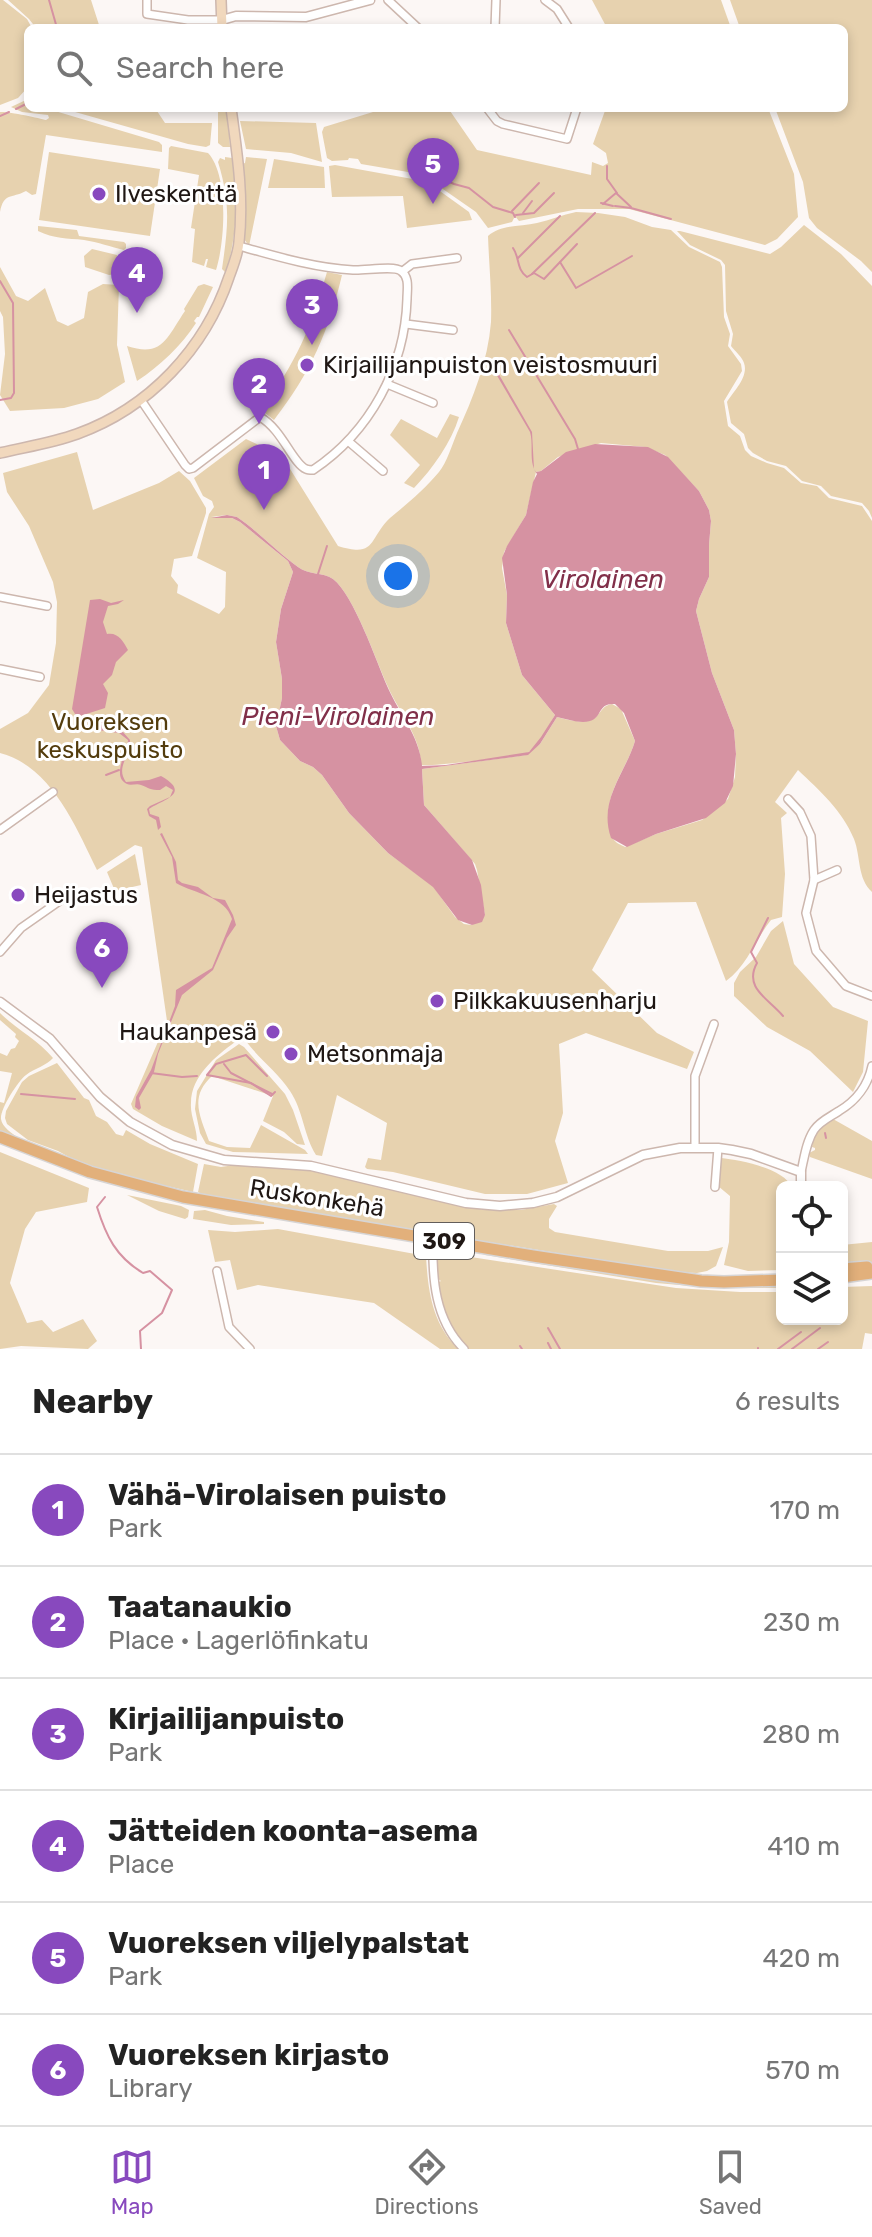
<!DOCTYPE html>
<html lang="en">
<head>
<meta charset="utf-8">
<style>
  :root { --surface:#fff; --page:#f2f2f2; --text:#222; --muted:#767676; --line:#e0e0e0; --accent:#8849be }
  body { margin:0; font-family:Rubik,sans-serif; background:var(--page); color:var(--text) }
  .controls { position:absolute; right:24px; bottom:24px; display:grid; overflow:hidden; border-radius:12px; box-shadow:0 4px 12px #0003 }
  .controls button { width:72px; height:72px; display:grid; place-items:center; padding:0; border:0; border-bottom:2px solid var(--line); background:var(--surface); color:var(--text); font:40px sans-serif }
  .you { position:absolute; left:398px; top:576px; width:28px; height:28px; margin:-20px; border:6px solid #fff; border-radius:50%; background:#1a73e8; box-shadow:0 0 0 12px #1a73e833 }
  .badge { display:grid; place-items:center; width:52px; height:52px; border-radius:50%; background:var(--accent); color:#fff; font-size:26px; font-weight:700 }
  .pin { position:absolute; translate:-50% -66px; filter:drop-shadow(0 2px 4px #0008) }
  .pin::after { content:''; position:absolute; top:42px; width:28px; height:24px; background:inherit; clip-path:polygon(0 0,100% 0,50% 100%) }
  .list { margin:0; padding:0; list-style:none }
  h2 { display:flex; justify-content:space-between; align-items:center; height:104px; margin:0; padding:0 32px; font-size:34px }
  h2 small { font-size:26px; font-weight:400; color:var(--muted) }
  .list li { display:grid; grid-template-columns:52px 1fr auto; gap:24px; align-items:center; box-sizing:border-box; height:112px; padding:0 32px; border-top:2px solid var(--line) }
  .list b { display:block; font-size:30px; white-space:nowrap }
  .list p { margin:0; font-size:26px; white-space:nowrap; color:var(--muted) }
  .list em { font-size:26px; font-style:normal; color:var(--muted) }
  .icon { flex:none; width:44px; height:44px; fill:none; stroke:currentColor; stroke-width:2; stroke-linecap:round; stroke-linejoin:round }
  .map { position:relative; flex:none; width:872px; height:1349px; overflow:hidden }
  .search { position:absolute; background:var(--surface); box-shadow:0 4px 12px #0003; left:24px; right:24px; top:24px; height:88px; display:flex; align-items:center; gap:20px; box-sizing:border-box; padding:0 28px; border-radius:12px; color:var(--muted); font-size:30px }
  .sheet { height:776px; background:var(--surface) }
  nav { display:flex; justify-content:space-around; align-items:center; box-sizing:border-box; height:112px; border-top:2px solid var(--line); background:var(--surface); font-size:22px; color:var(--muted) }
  nav a { display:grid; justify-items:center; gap:4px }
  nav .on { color:var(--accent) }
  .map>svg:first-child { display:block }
  .green { fill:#e7d2af; fill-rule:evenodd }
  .water { fill:#d692a2 }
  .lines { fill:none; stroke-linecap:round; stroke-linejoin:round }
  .stream { stroke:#d692a2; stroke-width:2 }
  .minor-casing { stroke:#cdb7ae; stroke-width:10 }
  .tertiary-casing { stroke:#cdb7ae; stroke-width:11 }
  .secondary-casing { stroke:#cdb7ae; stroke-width:12 }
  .primary-casing { stroke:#d7d5d5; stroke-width:14 }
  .minor { stroke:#fff; stroke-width:7 }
  .tertiary { stroke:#fff; stroke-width:8 }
  .secondary { stroke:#f1d8bd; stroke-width:9 }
  .primary { stroke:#e2b07b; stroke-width:11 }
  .poi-dot { fill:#8849be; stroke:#fff; stroke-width:3 }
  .labels { text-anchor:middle; stroke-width:6; stroke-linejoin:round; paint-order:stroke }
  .shield { fill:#fff; stroke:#625d5a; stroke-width:2 }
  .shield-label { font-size:22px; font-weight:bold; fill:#1f1714 }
  .poi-label { font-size:24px; fill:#1f1714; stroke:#fff; text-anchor:start }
  .park-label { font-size:24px; fill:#533c0d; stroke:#fff }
  .street-label { font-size:24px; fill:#1f1714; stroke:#fff }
  .water-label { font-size:26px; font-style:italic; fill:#812f49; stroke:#fff }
</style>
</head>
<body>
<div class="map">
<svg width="872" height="1349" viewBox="0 0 872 1349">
  <rect width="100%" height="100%" fill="#fcf7f5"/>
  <!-- green -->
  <g class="green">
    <polygon points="0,0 3,0 27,19 32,28 28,28 28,87 18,98 0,105"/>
    <polygon points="8,0 91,0 100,28 36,28 29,19"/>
    <polygon points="592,0 721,0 731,28 607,28"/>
    <polygon points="730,0 872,0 872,272 861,261 817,228 809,218 803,182 775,108 844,108 844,28 740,28"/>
    <path d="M28,99V108H45L159,142L162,145V152L46,135L36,194L32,195L26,191C11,199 4,192 0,212V112C6,111 40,118 46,120L49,118L48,115L22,112L11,107Z"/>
    <polygon points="61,108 155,108 165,123 212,123 210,145 206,147 188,144"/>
    <polygon points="218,108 227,108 230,147 223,147 218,143"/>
    <polygon points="386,108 448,108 477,150 591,175 592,162 603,166 608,163 606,153 593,144 606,108 768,108 794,174 798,217 777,239 765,245 629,209 578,209 519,221 515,216 512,222 488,228 476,212 427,178 408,172 361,164 358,159 349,158 348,160 332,161 327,158 322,132 324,127"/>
    <polygon points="240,121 316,123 322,162 291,153 246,149"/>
    <path d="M171,146L208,153C229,175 225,242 216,270L206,267L208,259H206L204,266L192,262L195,229L191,228L199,175L168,169L169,148Z"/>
    <polygon points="49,152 160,169 150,236 39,220"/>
    <path d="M225,157L232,158C240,192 236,239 226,273L222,269C228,227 231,204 218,162L220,158L225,160Z"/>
    <polygon points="246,157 267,159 249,246 244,239 246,215 242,164 245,163"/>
    <polygon points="274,159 324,167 325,188 268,188"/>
    <polygon points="335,165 418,180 437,189 469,212 472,220 407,228 403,196 332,197 329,166"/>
    <path d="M576,212L598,213L625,217L652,227L671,230L689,247L720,262L722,267L724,317L730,334L728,346L741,364L742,371L724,401L728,426L740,436L745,450L751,456L767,463L784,468L801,483L817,486L829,498L862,506L872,521V892C857,878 861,857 854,839C842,810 820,791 798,770L775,802L787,813L781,818L785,874L782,917L771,920C755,940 747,966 726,981L696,902L628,903L592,970L657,1033L694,1052L687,1069L586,1033L559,1044L563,1113L555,1141L568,1183L527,1194H485L393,1172L367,1169L365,1167L368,1158L381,1160L387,1123L337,1095L322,1156L316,1155C304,1136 303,1110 290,1091C275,1068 250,1053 238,1028L235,1042C216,1056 191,1076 191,1103C190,1116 197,1128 197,1141L162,1126L133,1109L131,1104L167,1021L142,847L135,845L97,870C76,827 51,766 0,753V729L28,713L49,685L56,643L57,602L53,582L29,526L7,492L3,473L77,452L93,510L159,483L179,471L190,481L206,508V513L192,556L174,559L171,576L178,585L177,593L219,614L225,607L226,572L197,558L209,514L214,507L212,501L203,496L194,478L246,439L282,456L338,546C377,558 368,539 390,518C407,504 425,489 439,472C447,462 452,445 457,433C473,398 488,361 491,322C492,293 489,265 488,236C501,224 521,227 537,223C550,220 562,215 576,212ZM601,443L645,447L665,455L699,491L709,510L711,521L709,545V577L699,599L696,611L712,673L734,730L736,754L735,777L728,799L702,820L656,834L625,847C622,845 617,844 614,840C613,839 611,830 610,828C602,795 626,771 635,741L621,709L612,704C603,706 603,709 597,716C588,726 569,720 557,717L540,744L526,755L422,769L424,805L475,864L477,870L485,915L472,925L464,924L455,917L433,886L388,853L349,813L322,775L313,767L300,761L280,740L276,726L282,698V679L276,642L281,609L293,572L288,561L240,522L232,518L211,517L227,515L237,517C259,532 277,552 298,567C308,575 323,572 333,579C354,595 376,661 388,687C399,712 421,737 421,765C431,767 522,756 529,752C540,745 548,726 555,715L522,675L506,623L507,595L502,568L504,552L526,515L536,472L541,471L558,457Z"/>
    <path d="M804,225L841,254L872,286V518L869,511L862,503L831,496L821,486L802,481L786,466L767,461L753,453L748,448L744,434L731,423L727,402C733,392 749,377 744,363C742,357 735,351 731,346L733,334L726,311L725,265L721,260L690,245L677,231H680L770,254L781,247Z"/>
    <path d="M38,226L77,230L79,236L124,242L126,244V248L124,250C111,247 98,242 84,240C67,238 54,239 38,231Z"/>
    <polygon points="92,249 117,255 120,261 117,274 109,275 85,267 84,256"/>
    <polygon points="0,267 16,296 28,301 45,288 57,321 68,326 84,318 88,292 103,284 119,285 117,345 125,382 98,399 64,408 10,411 0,395 5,354 3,317 0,311"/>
    <path d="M327,272L342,275C328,333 311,372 274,420L261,410C297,361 310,330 327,272Z"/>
    <path d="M204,284L213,287L199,317H197L194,321L196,323C181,346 160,366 137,381L127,346C163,358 167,337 185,311L184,309L198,286Z"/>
    <path d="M450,414L459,417C451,443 433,468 414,488L404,483L420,465L390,435L401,419L437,438Z"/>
    <polygon points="135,854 141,885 115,891 107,872"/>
    <polygon points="783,921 794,964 833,1007 868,1021 863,1072 853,1092 810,1051 767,1027 734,996 734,983 740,972 756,957 771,931"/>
    <path d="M0,1013C16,1029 38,1040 53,1058C46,1066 35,1068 26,1075C18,1081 0,1109 1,1119C2,1127 12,1133 18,1138L17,1140L0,1131V1102L4,1103L12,1073L0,1071V1053L7,1056L11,1049L15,1048L19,1041L15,1037L16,1034L0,1020Z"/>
    <path d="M239,1044L244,1047L285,1094L293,1110L305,1145L297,1144L284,1132L263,1121L273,1096L212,1076C189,1097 200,1116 209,1141L227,1147L250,1148L261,1125L305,1150L308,1154L233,1152L206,1144L200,1133L195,1109L197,1091L216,1060Z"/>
    <polygon points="57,1063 84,1098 89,1100 96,1116 107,1122 116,1134 123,1136 126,1130 150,1144 198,1164 193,1192 132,1178 78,1162 58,1151 28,1140 7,1124 5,1118 6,1111 22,1082 29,1076"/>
    <path d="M833,1119L872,1141V1179L810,1157L809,1153L815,1150V1148L812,1147C813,1135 822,1123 833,1119Z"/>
    <polygon points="0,1152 89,1188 87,1202 36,1212 25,1229 10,1283 27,1323 42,1320 53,1332 83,1319 97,1341 88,1349 21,1346 0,1349"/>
    <path d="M721,1158C740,1160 783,1168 792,1187H782V1270L748,1271L724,1265L729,1242L730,1196L718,1186Z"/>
    <polygon points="204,1164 221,1167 234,1165 294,1167 484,1210 521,1210 554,1204 557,1206 549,1219 549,1228 555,1232 668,1251 708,1251 723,1247 716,1266 707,1271 697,1273 674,1272 205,1196 198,1192"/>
    <polygon points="127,1195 181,1206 189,1210 188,1217 185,1219 159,1211"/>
    <polygon points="205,1210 227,1216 264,1222 264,1224 231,1225 193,1219 194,1211"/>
    <path d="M278,1229L426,1256C428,1291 432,1323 458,1349H440L374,1303L258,1285L237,1290L230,1260L215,1262L208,1230L235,1232Z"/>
    <polygon points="872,1242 872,1263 842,1266 842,1245"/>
    <polygon points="449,1246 478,1254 782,1285 782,1288 715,1288 656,1283 442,1248"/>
    <path d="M438,1252L676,1288L740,1292H782V1319H842V1287L872,1286V1334L865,1333L862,1349H467C449,1332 441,1307 437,1283L441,1281L437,1278L436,1255Z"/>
  </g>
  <!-- water -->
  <g class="water">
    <path d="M489,357L532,432L534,469L536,472L541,471L566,452L595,444L648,447L668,457L699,491L709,510L711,521L709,545V577L699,599L696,611L712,673L734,730L736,754L733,786L725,803L706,818L656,834L627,847L611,838C598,800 625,774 635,741L624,713L615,704C597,703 603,717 590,721C580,724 567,719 557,717L540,744L528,755L422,769L424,805L472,860L481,885L485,915L482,922L472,925L458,920L433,887L388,853L349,813L322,775L313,767L300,761L280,740L276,726L282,698V679L276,642L281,609L293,572L288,561L240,522L232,518H211L227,515L237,517C259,532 277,552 298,567C308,575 323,572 333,579C354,595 376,661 388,688C399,713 420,737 422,766L446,765L529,752L541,737L555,715L522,675L506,623L507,595L502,558L507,546L526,515L533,482L537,474C528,462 534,445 530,432L489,362L487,358Z"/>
    <path d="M100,599L111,603L124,600L118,604L108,606L103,622L107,634C118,632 123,641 128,650L116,662L112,675L103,684L108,693L105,708L77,717L72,709L90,600Z"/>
    <path d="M100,718L107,728L122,731L130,740C131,756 115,767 126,782L149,780L161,776C193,794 161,800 149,809L150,814L159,817L161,827L158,830L156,820L149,816L147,809L150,806L170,797L173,790L166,786L160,790C150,790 149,788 141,785C137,783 131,786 127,784C111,777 127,752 128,740L119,733L90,729L92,723Z"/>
    <path d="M162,833L176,862L178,880L182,883L198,887L213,898L225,900L233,915L236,925L227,938L213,970L182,995L158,1054L154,1072L139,1098L141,1108L139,1110L135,1107L136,1097L151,1070L175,1006L176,990L212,968L232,919C225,896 195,894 176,883L172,857L160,834Z"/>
  </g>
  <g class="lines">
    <!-- stream -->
    <g class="stream">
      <polyline points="49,0 57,28"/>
      <polyline points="16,109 28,103"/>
      <polyline points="0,116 9,112"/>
      <polyline points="413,155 421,169 454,184 469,188 493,207 513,213 515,217"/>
      <polyline points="435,156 445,180"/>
      <polyline points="607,166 607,179 617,193"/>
      <polyline points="601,203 613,206"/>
      <polyline points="603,204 616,193 631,207"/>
      <polyline points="615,206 631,208 671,219"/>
      <polyline points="512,211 539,183"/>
      <polyline points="523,213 532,201"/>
      <polyline points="516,215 534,213 554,193"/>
      <path d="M513,248C520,258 516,269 527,277L534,273L544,279L577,244"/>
      <polyline points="518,258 560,216"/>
      <polyline points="560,262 576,288 632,256"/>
      <polyline points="532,274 595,213"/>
      <polyline points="0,281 13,303 14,393 11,398 0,400"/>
      <polyline points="509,330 575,439 578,449"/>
      <polyline points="318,574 327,546"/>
      <polyline points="106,775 119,770"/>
      <path d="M768,918L751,952L757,963C743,988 769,999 783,1016"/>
      <polyline points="224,1064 231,1073 272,1094"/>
      <polyline points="151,1073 182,1077 197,1076"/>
      <polyline points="267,1076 246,1055 216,1064 207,1075 251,1083 271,1096 275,1092"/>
      <polyline points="21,1094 75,1099"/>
      <polyline points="825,1133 826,1138"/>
      <path d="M105,1197L97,1207C106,1236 116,1257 143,1273L150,1271L172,1290L162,1313L140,1331L141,1349"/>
      <polyline points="548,1328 560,1349"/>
      <polyline points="548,1343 551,1349"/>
      <polyline points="520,1346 522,1349"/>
      <polyline points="758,1349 758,1348"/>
      <polyline points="778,1349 801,1332"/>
      <polyline points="792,1349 820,1328"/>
      <polyline points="818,1349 828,1342"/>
    </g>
    <defs>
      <g id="minor">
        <polyline points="147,0 147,14 188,20 222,20"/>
        <polyline points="388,0 418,28"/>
        <polyline points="545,0 557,9 569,28"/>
        <polyline points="495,28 496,0"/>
        <polyline points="487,108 497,121 503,124 567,139 577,108"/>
        <polyline points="403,271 412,264 457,258"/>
        <polyline points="406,324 453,330"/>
        <polyline points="387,384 433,403"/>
        <path d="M141,400L185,465L189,469L193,468L260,417C282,429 293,464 306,469C308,470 310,470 313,470C370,432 405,367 407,299C407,290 410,277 401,271C394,265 364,271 353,270C315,268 275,256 239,246"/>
        <polyline points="348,441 383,471"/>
        <polyline points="0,597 47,606"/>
        <polyline points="0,669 40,677"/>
        <polyline points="788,799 800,812 811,836 814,880 806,913 816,951 846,986 872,996"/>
        <polyline points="0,830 53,792"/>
        <polyline points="814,880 837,870"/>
        <polyline points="0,952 21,928 71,893"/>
        <polyline points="695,1148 695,1076 714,1024"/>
        <path d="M801,1172C804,1159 806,1142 814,1130C820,1121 830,1117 839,1111C856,1101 868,1085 872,1066"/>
        <polyline points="715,1187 718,1148"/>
        <path d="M433,1239C432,1279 435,1320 464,1349"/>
        <polyline points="217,1271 229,1327 250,1349"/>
      </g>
      <g id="tertiary">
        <polyline points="222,20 236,16 306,17 370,0"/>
        <polyline points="0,1002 50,1039 100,1097 130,1122 172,1145 224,1160 311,1166 466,1203 500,1206 533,1203 557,1197 643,1155 680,1148 718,1148 732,1150 751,1154 801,1172 801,1187"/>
      </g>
      <g id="secondary">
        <polyline points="221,0 222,28"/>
        <path d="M0,453C25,447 52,443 77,434C149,408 205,349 229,277C233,266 238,254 239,242C244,197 237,152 231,108"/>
      </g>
      <g id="primary">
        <polyline points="0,1137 90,1172 183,1197 533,1256 701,1281 724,1282 782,1280"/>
        <polyline points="842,1269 867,1267"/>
        <polyline points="842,1277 872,1273"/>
      </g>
    </defs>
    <!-- minor casing -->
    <use href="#minor" class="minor-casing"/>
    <!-- tertiary casing -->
    <use href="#tertiary" class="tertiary-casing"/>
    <!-- secondary casing -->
    <use href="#secondary" class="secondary-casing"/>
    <!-- primary casing -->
    <use href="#primary" class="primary-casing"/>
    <!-- minor -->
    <use href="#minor" class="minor"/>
    <!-- tertiary -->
    <use href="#tertiary" class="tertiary"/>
    <!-- secondary -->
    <use href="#secondary" class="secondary"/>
    <!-- primary -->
    <use href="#primary" class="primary"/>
  </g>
  <!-- markers -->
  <g class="poi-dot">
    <circle cx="99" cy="194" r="8"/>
    <circle cx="307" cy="365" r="8"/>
    <circle cx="18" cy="895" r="8"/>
    <circle cx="437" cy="1001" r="8"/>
    <circle cx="273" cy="1032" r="8"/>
    <circle cx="291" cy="1054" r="8"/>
  </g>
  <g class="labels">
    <!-- shield labels -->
    <rect class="shield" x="414" y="1223" width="60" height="36" rx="6"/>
    <g class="shield-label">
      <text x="444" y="1249">309</text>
    </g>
    <!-- poi labels -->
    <g class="poi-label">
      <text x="115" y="202">Ilveskenttä</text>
      <text x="323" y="373">Kirjailijanpuiston veistosmuuri</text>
      <text x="34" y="903">Heijastus</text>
      <text x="453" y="1009">Pilkkakuusenharju</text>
      <text x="257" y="1040" text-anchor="end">Haukanpesä</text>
      <text x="307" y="1062">Metsonmaja</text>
    </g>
    <!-- park labels -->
    <g class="park-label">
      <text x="110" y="730">Vuoreksen<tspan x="110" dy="28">keskuspuisto</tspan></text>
    </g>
    <!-- street labels -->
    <g class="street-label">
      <text transform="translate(317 1198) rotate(9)" y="8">Ruskonkehä</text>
    </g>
    <!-- water labels -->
    <g class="water-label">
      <text x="603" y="588">Virolainen</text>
      <text x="338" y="725">Pieni-Virolainen</text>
    </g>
  </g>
</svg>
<div class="controls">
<button><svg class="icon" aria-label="locate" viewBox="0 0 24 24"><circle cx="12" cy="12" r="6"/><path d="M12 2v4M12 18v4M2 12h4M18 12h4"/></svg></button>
<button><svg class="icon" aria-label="layers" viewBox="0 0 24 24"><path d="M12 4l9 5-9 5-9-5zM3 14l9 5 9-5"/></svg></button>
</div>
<div class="you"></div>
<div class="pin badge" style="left:264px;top:510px">1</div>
<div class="pin badge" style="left:259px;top:424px">2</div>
<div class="pin badge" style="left:312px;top:345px">3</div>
<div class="pin badge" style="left:137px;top:313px">4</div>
<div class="pin badge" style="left:433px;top:204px">5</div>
<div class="pin badge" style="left:102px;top:988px">6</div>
<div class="search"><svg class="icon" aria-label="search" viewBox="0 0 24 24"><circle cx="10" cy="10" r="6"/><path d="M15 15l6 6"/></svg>Search here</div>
</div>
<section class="sheet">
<h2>Nearby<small>6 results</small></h2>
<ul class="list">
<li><span class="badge">1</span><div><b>Vähä-Virolaisen puisto</b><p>Park</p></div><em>170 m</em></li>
<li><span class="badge">2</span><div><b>Taatanaukio</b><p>Place · Lagerlöfinkatu</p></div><em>230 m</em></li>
<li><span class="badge">3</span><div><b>Kirjailijanpuisto</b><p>Park</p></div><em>280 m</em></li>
<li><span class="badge">4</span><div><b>Jätteiden koonta-asema</b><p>Place</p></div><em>410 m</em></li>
<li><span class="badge">5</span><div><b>Vuoreksen viljelypalstat</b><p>Park</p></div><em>420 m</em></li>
<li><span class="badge">6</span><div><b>Vuoreksen kirjasto</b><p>Library</p></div><em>570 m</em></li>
</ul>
</section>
<nav>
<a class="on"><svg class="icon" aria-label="map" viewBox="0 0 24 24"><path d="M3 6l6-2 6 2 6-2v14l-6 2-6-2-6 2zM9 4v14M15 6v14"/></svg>Map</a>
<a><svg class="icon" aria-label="directions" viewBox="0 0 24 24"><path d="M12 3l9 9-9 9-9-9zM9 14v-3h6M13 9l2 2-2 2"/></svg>Directions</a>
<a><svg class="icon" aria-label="saved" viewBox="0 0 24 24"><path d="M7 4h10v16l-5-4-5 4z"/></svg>Saved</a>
</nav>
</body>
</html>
